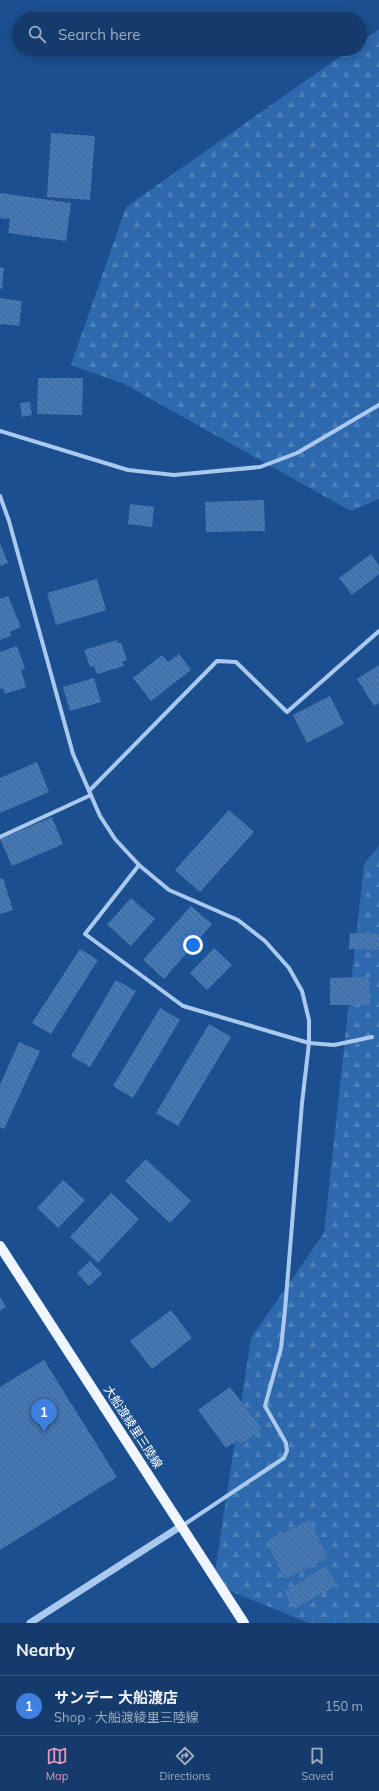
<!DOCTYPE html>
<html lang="en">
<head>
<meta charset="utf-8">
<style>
  :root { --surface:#143b6b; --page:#1d4271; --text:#f1f3f6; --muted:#9dadc1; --line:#33557e; --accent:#e797bd }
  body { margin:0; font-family:Mulish,"Noto Sans JP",sans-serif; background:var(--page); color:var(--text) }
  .you { position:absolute; left:193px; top:945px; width:14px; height:14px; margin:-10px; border:3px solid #fff; border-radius:50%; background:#1a73e8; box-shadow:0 0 0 6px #1a73e833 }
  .badge { display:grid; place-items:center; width:26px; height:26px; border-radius:50%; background:var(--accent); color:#fff; font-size:13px; font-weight:700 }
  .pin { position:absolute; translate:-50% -33px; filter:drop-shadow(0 1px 2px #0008) }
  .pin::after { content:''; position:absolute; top:21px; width:14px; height:12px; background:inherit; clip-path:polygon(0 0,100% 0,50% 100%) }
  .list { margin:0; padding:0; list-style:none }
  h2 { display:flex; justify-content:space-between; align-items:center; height:52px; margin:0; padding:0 16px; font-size:17px }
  h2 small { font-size:13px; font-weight:400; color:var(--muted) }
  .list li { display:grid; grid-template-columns:26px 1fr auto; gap:12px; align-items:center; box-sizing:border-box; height:60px; padding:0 16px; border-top:1px solid var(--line) }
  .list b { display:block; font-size:15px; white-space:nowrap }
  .list p { margin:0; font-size:13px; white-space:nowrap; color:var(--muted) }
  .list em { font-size:13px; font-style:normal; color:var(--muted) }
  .icon { flex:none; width:22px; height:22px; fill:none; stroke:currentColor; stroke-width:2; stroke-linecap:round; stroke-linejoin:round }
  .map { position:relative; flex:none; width:379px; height:1623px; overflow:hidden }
  .search { position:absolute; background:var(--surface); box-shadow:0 2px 10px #0003; left:12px; right:12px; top:12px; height:44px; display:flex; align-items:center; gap:10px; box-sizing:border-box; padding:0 14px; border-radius:22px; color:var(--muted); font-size:15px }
  .sheet { height:112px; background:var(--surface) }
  nav { display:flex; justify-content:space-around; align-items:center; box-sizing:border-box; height:56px; border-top:1px solid var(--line); background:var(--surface); font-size:11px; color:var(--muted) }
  nav a { display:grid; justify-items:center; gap:2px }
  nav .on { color:var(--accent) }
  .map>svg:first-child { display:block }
  .forest { fill:url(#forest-firs) }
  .building { fill:url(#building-back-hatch) }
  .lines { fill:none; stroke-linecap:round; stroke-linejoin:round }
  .minor { stroke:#a9c9ee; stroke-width:4 }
  .tertiary { stroke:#a9c9ee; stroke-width:7 }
  .primary { stroke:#f0f6ff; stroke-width:10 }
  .labels { text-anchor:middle; stroke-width:3; stroke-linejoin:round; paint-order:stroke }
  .street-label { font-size:12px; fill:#fff; stroke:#1b4f8f }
</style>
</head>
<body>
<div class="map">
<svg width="379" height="1623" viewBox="0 0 379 1623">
  <defs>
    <pattern id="forest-firs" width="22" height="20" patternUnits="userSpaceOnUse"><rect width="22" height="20" fill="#2e69ad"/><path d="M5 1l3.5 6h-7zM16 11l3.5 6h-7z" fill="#4d80b9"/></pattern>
    <pattern id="building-back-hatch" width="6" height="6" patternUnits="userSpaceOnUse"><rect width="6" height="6" fill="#4478b7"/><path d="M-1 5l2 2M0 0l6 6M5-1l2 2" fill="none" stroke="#486282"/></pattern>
  </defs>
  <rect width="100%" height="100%" fill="#1b4f8f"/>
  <!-- forest -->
  <g class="forest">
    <polygon points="379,29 379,499 351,511 124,384 71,365 126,207 351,49 360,49 360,43"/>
    <polygon points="379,846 379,1623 309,1623 213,1584 251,1338 324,1233 364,864"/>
  </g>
  <!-- building -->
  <g class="building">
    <polygon points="51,133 95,136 90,200 47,197"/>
    <polygon points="0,193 71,203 66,241 8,233 10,219 0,218"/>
    <polygon points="0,267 4,268 2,289 0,289"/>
    <polygon points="0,298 22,301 19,326 0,324"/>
    <polygon points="38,378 83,378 82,415 37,414"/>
    <polygon points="30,402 32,415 22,417 20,403"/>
    <polygon points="264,500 265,531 206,532 205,502"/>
    <polygon points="130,504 154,507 152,527 128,524"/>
    <polygon points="0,543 8,563 0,566"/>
    <polygon points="371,554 379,565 379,574 352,595 339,578"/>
    <polygon points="97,579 106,610 56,625 47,593"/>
    <polygon points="8,596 21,627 10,632 11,636 0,640 0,599"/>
    <polygon points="117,640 118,644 121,642 127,660 122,662 124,666 97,674 94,666 90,667 84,650"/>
    <polygon points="17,646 25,668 21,670 26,687 5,694 3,688 0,689 0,652"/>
    <polygon points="179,654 191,670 151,701 133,678 162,655 168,662"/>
    <polygon points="379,665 379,703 374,706 357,679"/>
    <polygon points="94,678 101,702 70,711 63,687"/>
    <polygon points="330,696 344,724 307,743 293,715"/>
    <polygon points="37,762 49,792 0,813 0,778"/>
    <polygon points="229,810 254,832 200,892 175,870"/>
    <polygon points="52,817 63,844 12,866 0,839"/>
    <polygon points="3,878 13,910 0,914 0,879"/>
    <polygon points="131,898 155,919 131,946 107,925"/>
    <polygon points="191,906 212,924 164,979 143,960"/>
    <polygon points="350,933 379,934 379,950 349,949"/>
    <polygon points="214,948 232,965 207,990 190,973"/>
    <polygon points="80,949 98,960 51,1034 32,1023"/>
    <polygon points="369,977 370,1005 330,1005 330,978"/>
    <polygon points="116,980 136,991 90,1067 71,1056"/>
    <polygon points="160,1008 180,1020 133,1098 113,1086"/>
    <polygon points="209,1024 231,1037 178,1126 156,1113"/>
    <polygon points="19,1042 40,1051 4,1129 0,1127 0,1085"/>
    <polygon points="146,1159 191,1201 170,1223 125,1181"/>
    <polygon points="63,1180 85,1200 58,1228 37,1208"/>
    <polygon points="111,1193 139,1219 98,1263 70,1237"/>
    <polygon points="90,1261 102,1274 89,1286 77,1273"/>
    <polygon points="0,1297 6,1307 0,1311"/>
    <polygon points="171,1310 192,1338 152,1369 130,1341"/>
    <polygon points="44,1360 117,1477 0,1550 0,1387"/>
    <polygon points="230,1387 262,1429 241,1444 238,1440 226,1448 198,1410"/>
    <polygon points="310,1520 328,1558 285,1579 266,1541"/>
    <polygon points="326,1566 337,1585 294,1609 284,1592"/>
  </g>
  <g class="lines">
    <!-- minor -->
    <g class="minor">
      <polyline points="0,431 128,470 174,475 260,467 297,453 379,405"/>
      <polyline points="0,496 9,521 73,754 100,816 115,839 139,865 169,890 238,920 265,941 289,968 302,991 309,1020 309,1043 302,1103 285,1310 281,1348 265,1406 286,1443 287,1451 284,1458 182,1526"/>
      <polyline points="89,791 217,661 236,662 287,712 379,631"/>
      <polyline points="0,837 91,795"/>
      <polyline points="139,865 85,934 183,1006 309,1043 334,1045 372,1037"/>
    </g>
    <!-- tertiary -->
    <polyline class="tertiary" points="30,1623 181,1526"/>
    <!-- primary -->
    <polyline class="primary" points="0,1246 244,1623"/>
  </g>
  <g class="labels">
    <!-- street labels -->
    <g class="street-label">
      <text transform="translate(133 1427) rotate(57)" y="4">大船渡綾里三陸線</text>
    </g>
  </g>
</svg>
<div class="you"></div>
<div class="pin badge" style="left:44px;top:1432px;background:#3f7fe0">1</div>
<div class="search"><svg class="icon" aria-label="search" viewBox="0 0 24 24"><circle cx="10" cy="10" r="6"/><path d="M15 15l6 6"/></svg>Search here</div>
</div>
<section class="sheet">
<h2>Nearby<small></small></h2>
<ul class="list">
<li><span class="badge" style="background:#3f7fe0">1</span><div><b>サンデー 大船渡店</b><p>Shop · 大船渡綾里三陸線</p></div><em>150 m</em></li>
</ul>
</section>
<nav>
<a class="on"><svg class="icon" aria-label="map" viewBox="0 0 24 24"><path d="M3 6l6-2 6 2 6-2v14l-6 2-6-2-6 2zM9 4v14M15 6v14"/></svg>Map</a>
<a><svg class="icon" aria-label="directions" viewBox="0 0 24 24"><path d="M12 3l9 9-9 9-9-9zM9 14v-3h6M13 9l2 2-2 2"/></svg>Directions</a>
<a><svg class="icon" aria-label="saved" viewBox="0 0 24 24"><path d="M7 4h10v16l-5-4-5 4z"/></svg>Saved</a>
</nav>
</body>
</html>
